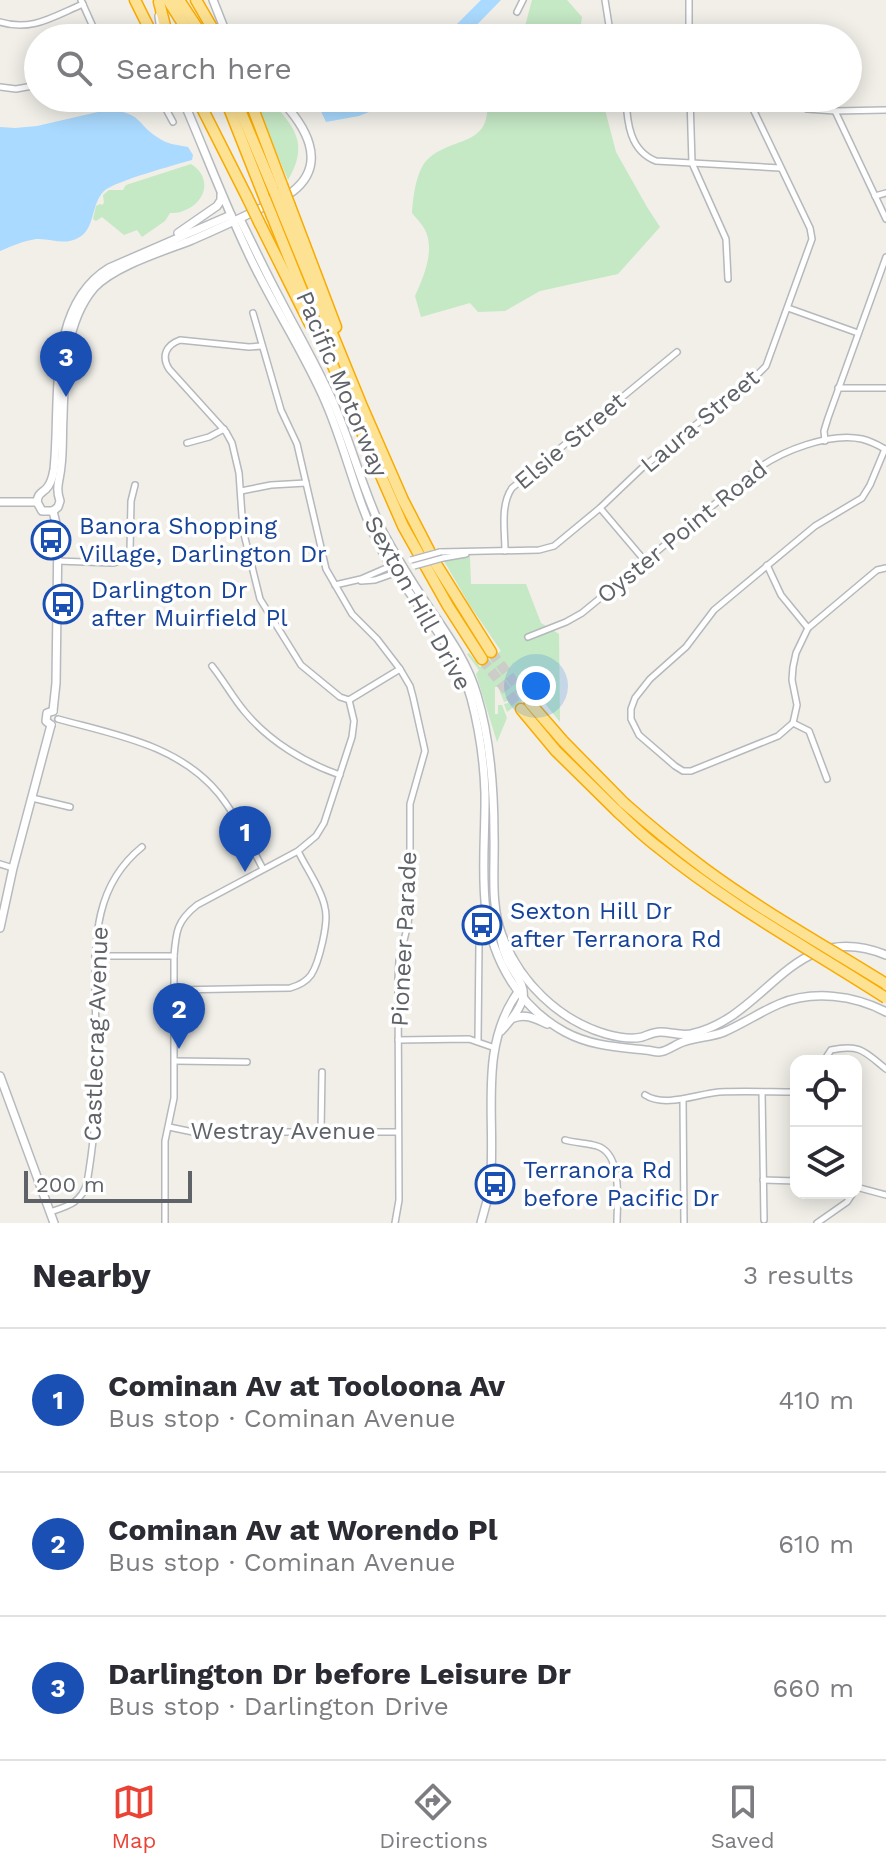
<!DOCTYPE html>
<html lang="en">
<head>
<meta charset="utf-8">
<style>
  :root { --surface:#fff; --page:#f7f7f7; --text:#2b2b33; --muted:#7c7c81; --line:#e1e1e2; --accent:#ea4335 }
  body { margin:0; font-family:"Work Sans",sans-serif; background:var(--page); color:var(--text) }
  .controls { position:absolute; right:24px; bottom:24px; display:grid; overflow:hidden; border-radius:16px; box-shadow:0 4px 20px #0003 }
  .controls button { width:72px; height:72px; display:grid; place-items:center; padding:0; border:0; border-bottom:2px solid var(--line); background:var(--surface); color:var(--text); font:40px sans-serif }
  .scale { position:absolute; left:24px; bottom:20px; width:168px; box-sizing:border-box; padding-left:8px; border:4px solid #5f6368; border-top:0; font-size:22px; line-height:28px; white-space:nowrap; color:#5f6368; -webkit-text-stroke:6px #fff; paint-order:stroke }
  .you { position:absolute; left:536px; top:686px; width:28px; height:28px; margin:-20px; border:6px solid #fff; border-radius:50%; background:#1a73e8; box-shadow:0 0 0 12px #1a73e833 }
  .badge { display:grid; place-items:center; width:52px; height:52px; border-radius:50%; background:var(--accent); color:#fff; font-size:26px; font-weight:700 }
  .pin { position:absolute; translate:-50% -66px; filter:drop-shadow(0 2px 4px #0008) }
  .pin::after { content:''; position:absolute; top:42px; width:28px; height:24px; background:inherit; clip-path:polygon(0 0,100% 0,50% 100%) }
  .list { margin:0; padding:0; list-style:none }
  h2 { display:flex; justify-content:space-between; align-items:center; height:104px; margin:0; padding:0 32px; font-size:34px }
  h2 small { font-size:26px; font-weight:400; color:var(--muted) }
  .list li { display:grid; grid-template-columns:52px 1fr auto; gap:24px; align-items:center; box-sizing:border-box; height:144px; padding:0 32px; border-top:2px solid var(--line) }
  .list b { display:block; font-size:30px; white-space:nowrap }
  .list p { margin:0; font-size:26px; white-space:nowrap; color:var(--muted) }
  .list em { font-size:26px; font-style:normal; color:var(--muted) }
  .icon { flex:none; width:44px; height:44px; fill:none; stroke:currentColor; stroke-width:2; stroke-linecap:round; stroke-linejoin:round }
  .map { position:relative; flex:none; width:886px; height:1223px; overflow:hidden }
  .search { position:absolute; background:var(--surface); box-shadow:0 4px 20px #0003; left:24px; right:24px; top:24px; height:88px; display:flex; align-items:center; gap:20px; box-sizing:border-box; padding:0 28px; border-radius:44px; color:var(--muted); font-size:30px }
  .sheet { height:536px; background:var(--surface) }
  nav { display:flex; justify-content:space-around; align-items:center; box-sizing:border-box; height:112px; border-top:2px solid var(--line); background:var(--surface); font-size:22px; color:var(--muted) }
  nav a { display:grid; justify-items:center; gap:4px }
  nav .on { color:var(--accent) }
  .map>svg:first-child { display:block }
  .green { fill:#c5e8c5 }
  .water { fill:#aadaff }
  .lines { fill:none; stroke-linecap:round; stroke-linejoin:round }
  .highway-tunnel { stroke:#ccccc8; stroke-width:10; stroke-dasharray:10 5; stroke-linecap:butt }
  .street-casing { stroke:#b5b8bc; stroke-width:8 }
  .secondary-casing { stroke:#b6babf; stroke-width:10 }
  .highway-casing { stroke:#f9ab00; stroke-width:13 }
  .street { stroke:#fff; stroke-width:5 }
  .secondary { stroke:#fff; stroke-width:7 }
  .highway { stroke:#fde293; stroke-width:10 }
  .street-bridge-casing { stroke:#b5b8bc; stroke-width:8; stroke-linecap:butt }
  .highway-bridge-casing { stroke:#f9ab00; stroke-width:13; stroke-linecap:butt }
  .street-bridge { stroke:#fff; stroke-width:5 }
  .highway-bridge { stroke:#fde293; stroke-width:10 }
  .labels { text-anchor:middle; stroke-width:7; stroke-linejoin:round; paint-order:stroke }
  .street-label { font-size:24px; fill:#5f6368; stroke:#fff }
  .transit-label { font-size:24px; fill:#164399; stroke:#fff; text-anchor:start }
</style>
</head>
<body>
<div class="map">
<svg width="886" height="1223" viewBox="0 0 886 1223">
  <rect width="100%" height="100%" fill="#f1efe8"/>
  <!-- green -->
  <g class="green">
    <polygon points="532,0 567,0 582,17 580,31 583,38 520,38 524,30"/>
    <path d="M254,98H268C294,126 310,143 288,180Z"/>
    <path d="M487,98H602L616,152L647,207L660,227L618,274L540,291L505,311L478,312L470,303L421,317L415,296C424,276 436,249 424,228C421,223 416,218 412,213C413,198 416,170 428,159C455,135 492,148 487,98Z"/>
    <path d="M191,164C213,178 206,203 183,211C179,213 174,213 170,213L165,221L142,237L137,230L124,235L102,217L96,221L93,219L96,206L100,204L102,205L104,203L103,195L109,190H123L126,185Z"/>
    <polygon points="470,557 471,584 526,584 541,623 559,634 560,722 535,691 507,712 504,704 508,703 508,701 504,702 498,687 495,687 495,714 498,714 498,705 502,705 507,718 497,742 476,674 479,670 467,654 469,653 480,667 501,651 469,604 444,561"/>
  </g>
  <!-- water -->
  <g class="water">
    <polygon points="481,0 501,0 464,38 443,38"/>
    <polygon points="357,98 404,98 359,116 326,122 319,107"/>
    <path d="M112,110C142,114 136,123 157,137C166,144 177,145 188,147L193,155L192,160C175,165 115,181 104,191C90,205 96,229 78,238C63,246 51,238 36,239C23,241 12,246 0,251V127L15,128L37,126L102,111Z"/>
  </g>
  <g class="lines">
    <!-- highway-tunnel -->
    <g class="highway-tunnel">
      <polyline points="491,652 530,703"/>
      <polyline points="482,659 521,709"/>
    </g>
    <defs>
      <g id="street">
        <polyline points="81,0 98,38"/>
        <polyline points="605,0 611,38"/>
        <polyline points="689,0 689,38"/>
        <polyline points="517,12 523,0"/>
        <path d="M0,22C32,32 54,16 83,4"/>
        <polyline points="0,87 16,89 38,85"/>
        <polyline points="160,98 173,122"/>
        <path d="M626,98C627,123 630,151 656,161L780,168"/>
        <polyline points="690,98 692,163 726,239 728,279"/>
        <polyline points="807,109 835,111 886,110"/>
        <polyline points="835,111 886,219"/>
        <polyline points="875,196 886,193"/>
        <polyline points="788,308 858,333"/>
        <polyline points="253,313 281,410 297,444 326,569 352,614 377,639 400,669 410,686 413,697 425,751 410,804 410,905 408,924 399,961 398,980 399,1200 395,1223"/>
        <path d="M262,346L249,347L180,340C166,345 161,356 169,369L226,432L232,443L239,473L243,530L260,599L301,665L340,697L349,700"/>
        <polyline points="838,388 886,388"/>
        <polyline points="825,441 824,431 828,418 886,257"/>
        <polyline points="187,443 209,437 224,429"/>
        <polyline points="885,449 870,485 862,498 815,526 714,610 686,647 650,679 635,698 631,709 631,719 639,735 675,766 683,771 691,771 778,736 793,723 797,705 792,680 793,667 796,653 808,628 877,570 886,568"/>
        <polyline points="241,491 271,485 306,483"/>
        <polyline points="600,508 645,561"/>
        <path d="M505,551C505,531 500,505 512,488L677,352"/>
        <polyline points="440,552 539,550 554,546 600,508 642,468 756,376 766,366 812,239 810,228 753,109"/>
        <polyline points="443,558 466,554"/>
        <path d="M57,561L113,563C122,561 126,559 130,551L131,501L135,485"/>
        <polyline points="767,565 781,595 808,628"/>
        <polyline points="361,581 375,580 395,573"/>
        <polyline points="335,585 361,579 391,566"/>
        <path d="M528,637L566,622L582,613L756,470C781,451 830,432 862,439C870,441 878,445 885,449"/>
        <path d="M212,666C224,681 233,698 245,712C269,741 305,763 340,775"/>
        <polyline points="349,700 400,669"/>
        <path d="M58,719C116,735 179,745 219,794C237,817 250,844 263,869"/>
        <polyline points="793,723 809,731 827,779"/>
        <polyline points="32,798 70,807"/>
        <polyline points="0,864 13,868"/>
        <polyline points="95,956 174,956"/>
        <path d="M174,990L290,988C297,986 306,982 311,975C319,963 329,922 325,908C322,890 306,868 298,851"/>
        <polyline points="398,1040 469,1039 495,1048"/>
        <polyline points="478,1040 479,945"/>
        <polyline points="175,1061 247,1062"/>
        <path d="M827,1061V1056L831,1050C860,1044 864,1051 886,1069"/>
        <polyline points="762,1092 764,1220"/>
        <path d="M645,1095C665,1108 697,1094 719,1092C745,1091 771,1092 796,1092"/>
        <polyline points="683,1099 684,1223"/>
        <polyline points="169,1127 193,1132 398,1132"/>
        <polyline points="321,1131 322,1072"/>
        <path d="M565,1140C575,1143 588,1143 597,1146C623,1154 617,1201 617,1223"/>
        <polyline points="763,1180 796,1181"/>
        <polyline points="856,1187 886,1195"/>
        <path d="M50,1212C68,1206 81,1203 87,1183C92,1153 96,1121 96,1091C97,1059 96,1026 95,993C95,937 95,885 142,847"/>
        <path d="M165,1223V1141L174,1098V956C176,931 177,921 197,905L298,851L316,836L324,823L352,737L354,721L349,700"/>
        <polyline points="817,1223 847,1202 853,1193"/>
      </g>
      <g id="secondary">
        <polyline points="213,0 228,38"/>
        <polyline points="159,16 162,38"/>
        <path d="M182,98C205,151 225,205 250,257C273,306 304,352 326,403C346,449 356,500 379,545C406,598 455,640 471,698C479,728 484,762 485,793C486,859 473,922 511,981C524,1002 543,1020 565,1032C591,1046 617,1047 645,1050C650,1050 654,1052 659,1052C665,1052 672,1047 678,1044C692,1037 709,1038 724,1032C743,1024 760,1012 779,1004C813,990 854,995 886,1012"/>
        <path d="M240,219C253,245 265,271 279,297C297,332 317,366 333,402C352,445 363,492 384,534C397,558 411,581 426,603C446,633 467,660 477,695C491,741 494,789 494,836C495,868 490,904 502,935C519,981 558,1020 606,1034C617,1037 630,1040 642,1037C648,1035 654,1032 660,1032C671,1032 680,1036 691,1034C769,1017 792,917 886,955"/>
        <polyline points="178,233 217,206 221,200 221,195"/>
        <polyline points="0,502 37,502"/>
        <path d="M37,502C38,494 40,494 46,489C51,484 53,476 54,469C61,406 45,307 109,268L231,215"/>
        <polyline points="37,502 42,511 53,511"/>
        <path d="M53,511L58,507L60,501C55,487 60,480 61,466C63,450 62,433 63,417C64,375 65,322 94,288C114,266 164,251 192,240C215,230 237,220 259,209C270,204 282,199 292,192C330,163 304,124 279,98"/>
        <polyline points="53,711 56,683 58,532 53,511"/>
        <polyline points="51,725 46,721 47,713 53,711"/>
        <polyline points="0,928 13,868 51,725"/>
        <path d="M501,940C509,986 547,982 501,1031"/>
        <path d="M514,1018C526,1013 536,1019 547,1024"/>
        <polyline points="0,1076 54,1223"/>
        <path d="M481,1223C484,1211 488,1199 490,1187C497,1121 477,1049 518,992"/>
      </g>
      <g id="highway">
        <polyline points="135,0 154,38"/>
        <polyline points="168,0 192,38"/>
        <polyline points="179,0 204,38"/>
        <polyline points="196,0 218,38"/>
        <polyline points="159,2 168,38"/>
        <polyline points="197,98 247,197"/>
        <polyline points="225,98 265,199"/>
        <polyline points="235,98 274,191"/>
        <polyline points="249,98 282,185"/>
        <polyline points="290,206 336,327"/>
        <polyline points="282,211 361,404 403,500 436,564 491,652"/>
        <polyline points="272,216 326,350 403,526 448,606 482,659"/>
        <polyline points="259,222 310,324"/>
        <polyline points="530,703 563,741 624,803"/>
        <polyline points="521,709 556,751 617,811"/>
      </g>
    </defs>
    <!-- street casing -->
    <use href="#street" class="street-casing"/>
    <!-- secondary casing -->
    <use href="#secondary" class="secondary-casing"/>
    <!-- highway casing -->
    <use href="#highway" class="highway-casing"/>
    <!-- street -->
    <use href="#street" class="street"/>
    <!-- secondary -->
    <use href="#secondary" class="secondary"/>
    <!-- highway -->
    <use href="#highway" class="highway"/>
    <defs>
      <g id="street-bridge">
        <polyline points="411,560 440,552"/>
        <polyline points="414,566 443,558"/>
      </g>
      <g id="highway-bridge">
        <polyline points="282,185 290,206"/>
        <polyline points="274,191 282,211"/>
        <polyline points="247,197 259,222"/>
        <polyline points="265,199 272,216"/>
        <path d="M624,803C650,826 677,848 705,869C762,911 825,946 886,984"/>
        <path d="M617,811C631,824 644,837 659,848C729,905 810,949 886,998"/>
      </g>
    </defs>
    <!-- street-bridge casing -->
    <use href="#street-bridge" class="street-bridge-casing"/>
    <!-- highway-bridge casing -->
    <use href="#highway-bridge" class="highway-bridge-casing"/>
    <!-- street-bridge -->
    <use href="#street-bridge" class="street-bridge"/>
    <!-- highway-bridge -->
    <use href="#highway-bridge" class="highway-bridge"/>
  </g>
  <!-- icons -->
  <defs>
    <symbol id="bus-ring" viewBox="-11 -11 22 22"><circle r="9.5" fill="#fff" stroke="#1a4fb4" stroke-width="1.5"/><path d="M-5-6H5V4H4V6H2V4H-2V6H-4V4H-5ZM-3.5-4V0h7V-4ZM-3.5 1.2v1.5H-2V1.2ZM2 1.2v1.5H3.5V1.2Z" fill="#1a4fb4"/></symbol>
  </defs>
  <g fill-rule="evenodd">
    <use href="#bus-ring" x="29" y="518" width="44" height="44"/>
    <use href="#bus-ring" x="41" y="582" width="44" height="44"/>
    <use href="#bus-ring" x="460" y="903" width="44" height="44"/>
    <use href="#bus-ring" x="473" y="1162" width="44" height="44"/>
  </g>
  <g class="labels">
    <!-- street labels -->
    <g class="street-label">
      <text transform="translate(342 384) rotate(67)" y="8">Pacific Motorway</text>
      <text transform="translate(700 421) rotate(-40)" y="8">Laura Street</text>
      <text transform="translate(570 441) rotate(-40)" y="8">Elsie Street</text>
      <text transform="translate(682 532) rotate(-39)" y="8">Oyster Point Road</text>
      <text transform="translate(418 603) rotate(61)" y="8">Sexton Hill Drive</text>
      <text transform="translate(404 939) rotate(-87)" y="8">Pioneer Parade</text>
      <text transform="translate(96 1034) rotate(-88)" y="8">Castlecrag Avenue</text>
      <text x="283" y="1139">Westray Avenue</text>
    </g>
    <!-- transit labels -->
    <g class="transit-label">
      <text x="79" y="534">Banora Shopping<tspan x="79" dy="28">Village, Darlington Dr</tspan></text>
      <text x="91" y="598">Darlington Dr<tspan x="91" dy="28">after Muirfield Pl</tspan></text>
      <text x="510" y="919">Sexton Hill Dr<tspan x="510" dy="28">after Terranora Rd</tspan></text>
      <text x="523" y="1178">Terranora Rd<tspan x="523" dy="28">before Pacific Dr</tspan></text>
    </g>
  </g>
</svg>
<div class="controls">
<button><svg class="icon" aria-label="locate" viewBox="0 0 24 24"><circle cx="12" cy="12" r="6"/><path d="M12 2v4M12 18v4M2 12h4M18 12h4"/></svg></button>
<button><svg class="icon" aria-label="layers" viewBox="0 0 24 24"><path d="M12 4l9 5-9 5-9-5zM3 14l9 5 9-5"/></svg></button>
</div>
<div class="scale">200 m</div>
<div class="you"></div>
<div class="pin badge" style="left:245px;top:872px;background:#1a4fb4">1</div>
<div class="pin badge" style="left:179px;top:1049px;background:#1a4fb4">2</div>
<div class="pin badge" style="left:66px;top:397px;background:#1a4fb4">3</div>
<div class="search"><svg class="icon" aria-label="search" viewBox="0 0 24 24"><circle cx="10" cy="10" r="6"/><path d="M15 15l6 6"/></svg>Search here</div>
</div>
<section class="sheet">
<h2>Nearby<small>3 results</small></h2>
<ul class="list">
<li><span class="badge" style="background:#1a4fb4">1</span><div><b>Cominan Av at Tooloona Av</b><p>Bus stop · Cominan Avenue</p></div><em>410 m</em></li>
<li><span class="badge" style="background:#1a4fb4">2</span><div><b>Cominan Av at Worendo Pl</b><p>Bus stop · Cominan Avenue</p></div><em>610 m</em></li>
<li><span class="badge" style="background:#1a4fb4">3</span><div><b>Darlington Dr before Leisure Dr</b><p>Bus stop · Darlington Drive</p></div><em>660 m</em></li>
</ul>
</section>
<nav>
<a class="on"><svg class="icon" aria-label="map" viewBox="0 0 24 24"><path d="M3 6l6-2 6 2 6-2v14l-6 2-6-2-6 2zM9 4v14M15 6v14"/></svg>Map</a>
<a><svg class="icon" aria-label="directions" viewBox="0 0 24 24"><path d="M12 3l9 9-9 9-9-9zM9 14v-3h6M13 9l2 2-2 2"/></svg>Directions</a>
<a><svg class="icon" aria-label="saved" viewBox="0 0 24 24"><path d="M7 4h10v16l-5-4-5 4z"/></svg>Saved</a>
</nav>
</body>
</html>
